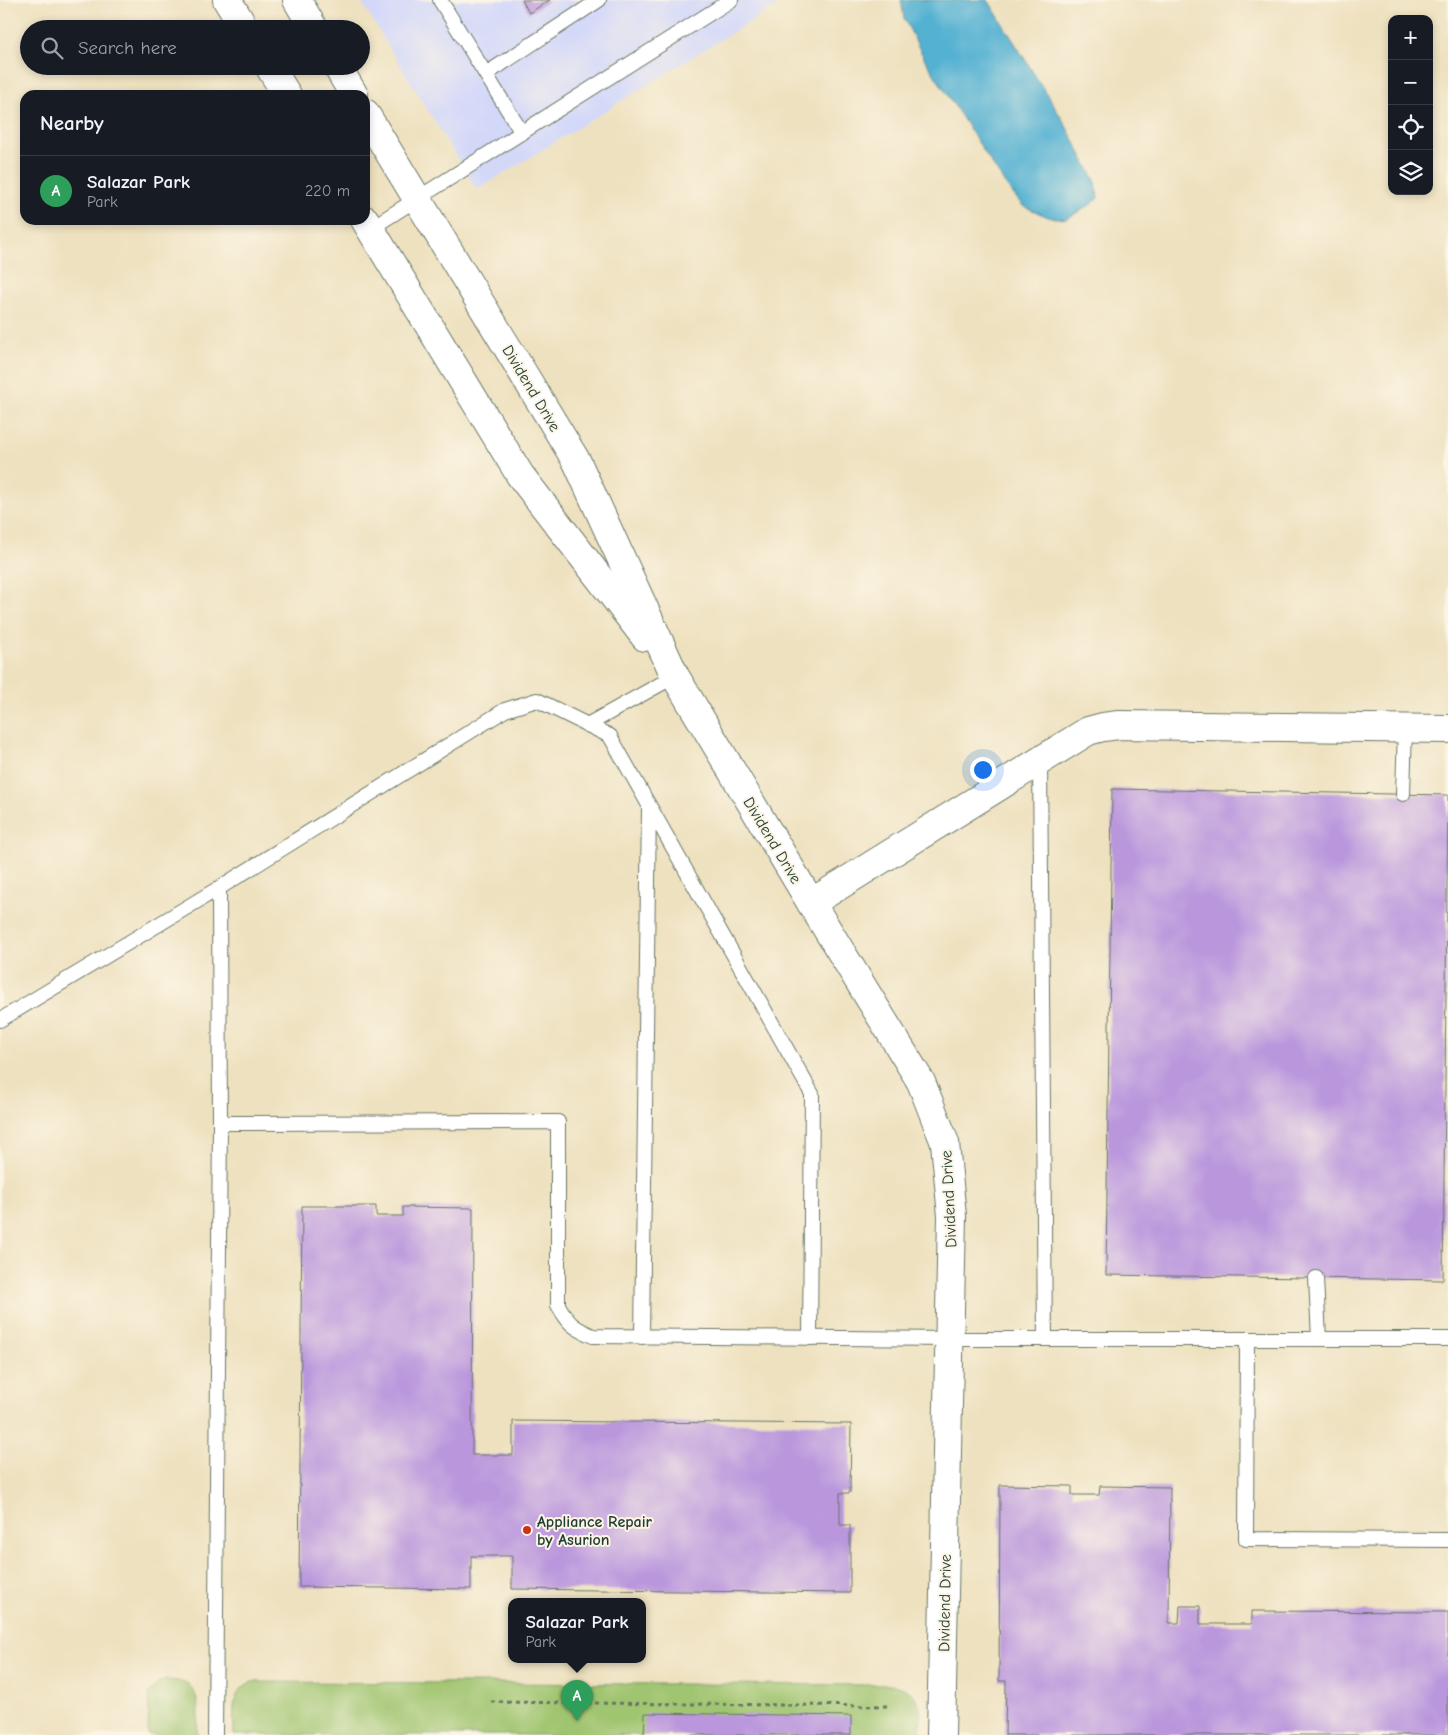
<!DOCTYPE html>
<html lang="en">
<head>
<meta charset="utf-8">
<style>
  :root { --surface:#171b24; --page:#242831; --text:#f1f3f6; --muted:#9ea1a6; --line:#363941; --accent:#c8321e }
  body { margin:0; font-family:"Comic Neue",sans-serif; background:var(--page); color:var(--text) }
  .controls { position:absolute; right:15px; top:15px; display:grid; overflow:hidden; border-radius:10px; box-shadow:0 2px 8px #0003 }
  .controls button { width:45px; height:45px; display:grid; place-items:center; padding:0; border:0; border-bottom:1px solid var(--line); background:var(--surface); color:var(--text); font:25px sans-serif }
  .you { position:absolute; left:982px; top:769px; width:18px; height:18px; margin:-12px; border:4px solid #fff; border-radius:50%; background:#1a73e8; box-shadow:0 0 0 8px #1a73e833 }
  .badge { display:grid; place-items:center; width:32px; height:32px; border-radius:50%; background:var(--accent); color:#fff; font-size:16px; font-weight:700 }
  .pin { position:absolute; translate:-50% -41px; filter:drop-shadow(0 1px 2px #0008) }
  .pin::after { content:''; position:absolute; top:26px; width:18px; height:15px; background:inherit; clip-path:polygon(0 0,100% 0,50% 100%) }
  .popup { position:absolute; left:508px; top:1598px; width:138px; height:65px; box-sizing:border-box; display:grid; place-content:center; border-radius:10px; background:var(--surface); filter:drop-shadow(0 1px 4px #0005); font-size:16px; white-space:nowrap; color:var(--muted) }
  .popup b { font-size:19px; color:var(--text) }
  .popup::after { content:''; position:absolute; left:50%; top:100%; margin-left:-10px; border:10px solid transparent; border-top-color:var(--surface) }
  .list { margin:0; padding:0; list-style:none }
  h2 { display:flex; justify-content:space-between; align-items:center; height:65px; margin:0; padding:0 20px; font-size:21px }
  h2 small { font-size:16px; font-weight:400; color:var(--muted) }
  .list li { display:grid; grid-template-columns:32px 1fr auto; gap:15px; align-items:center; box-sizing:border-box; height:70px; padding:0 20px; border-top:1px solid var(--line) }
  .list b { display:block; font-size:19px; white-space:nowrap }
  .list p { margin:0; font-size:16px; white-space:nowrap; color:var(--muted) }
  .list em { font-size:16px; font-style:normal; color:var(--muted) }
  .icon { flex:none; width:28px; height:28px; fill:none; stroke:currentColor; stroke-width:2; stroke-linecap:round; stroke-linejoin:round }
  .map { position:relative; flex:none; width:1448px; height:1735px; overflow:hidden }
  .search { position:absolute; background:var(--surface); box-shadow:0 2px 8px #0003; left:20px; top:20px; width:350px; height:55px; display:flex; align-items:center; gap:12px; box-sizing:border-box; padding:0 18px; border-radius:28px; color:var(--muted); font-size:19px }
  .panel { position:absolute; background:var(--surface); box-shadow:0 2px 8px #0003; left:20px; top:90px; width:350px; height:135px; border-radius:15px }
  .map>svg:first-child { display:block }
  .built { fill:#d3d8f9 }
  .green { fill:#a0c56f; stroke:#608152 }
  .water { fill:#53b1d2; stroke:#397783 }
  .building { fill:#ba96dd }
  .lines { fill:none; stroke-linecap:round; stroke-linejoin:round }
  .lane-casing { stroke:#677665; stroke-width:16 }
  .street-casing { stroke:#677665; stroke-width:30 }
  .path { stroke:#677665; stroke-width:3; stroke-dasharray:4 4; stroke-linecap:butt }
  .lane { stroke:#fff; stroke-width:14 }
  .street { stroke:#fff; stroke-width:28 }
  .poi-dot { fill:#c8321e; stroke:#fcf5e5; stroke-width:2 }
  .labels { text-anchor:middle; stroke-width:4; stroke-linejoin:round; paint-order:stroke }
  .street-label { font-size:16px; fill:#1f3d34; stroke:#fcf5e5 }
  .poi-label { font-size:16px; font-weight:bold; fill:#1f3d34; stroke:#fcf5e5; text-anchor:start }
</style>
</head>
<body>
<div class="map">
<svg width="1448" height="1735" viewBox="0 0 1448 1735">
  <rect width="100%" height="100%" fill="#fcf5e5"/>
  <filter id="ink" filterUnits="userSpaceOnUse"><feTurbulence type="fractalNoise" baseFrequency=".02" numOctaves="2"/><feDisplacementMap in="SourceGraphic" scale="10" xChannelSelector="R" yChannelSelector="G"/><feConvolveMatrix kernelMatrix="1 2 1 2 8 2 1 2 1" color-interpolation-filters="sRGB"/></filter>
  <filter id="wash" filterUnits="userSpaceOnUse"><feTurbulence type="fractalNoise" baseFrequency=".0096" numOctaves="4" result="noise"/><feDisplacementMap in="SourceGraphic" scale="20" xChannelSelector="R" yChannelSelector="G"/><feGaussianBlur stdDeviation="1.12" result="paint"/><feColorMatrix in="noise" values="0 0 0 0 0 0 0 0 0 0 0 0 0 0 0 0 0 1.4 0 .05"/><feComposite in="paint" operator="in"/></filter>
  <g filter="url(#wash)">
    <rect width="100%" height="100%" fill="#eee1bf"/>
    <!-- built -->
    <polygon class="built" points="360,0 785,0 477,190"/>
    <!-- green -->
    <g class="green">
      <path d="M167,1680C204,1680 198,1707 197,1735H148L149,1694L159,1682Z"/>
      <path d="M251,1682L895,1685C924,1694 921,1709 920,1735H234C234,1714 229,1693 251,1682Z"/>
    </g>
    <!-- water -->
    <polygon class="water" points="901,0 988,0 1064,122 1096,182 1098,198 1089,206 1066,219 1048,217 1023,206 1005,184 925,60 904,18"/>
    <g id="blocks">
      <!-- building -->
      <g class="building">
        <polygon points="522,0 550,0 529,13"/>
        <polygon points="1112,789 1448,795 1443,1280 1106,1275"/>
        <polygon points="302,1206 376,1206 376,1216 403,1216 403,1207 473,1208 472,1455 513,1455 513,1421 851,1424 850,1493 840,1493 840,1525 850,1525 850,1593 512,1589 512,1556 471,1556 471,1589 299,1587"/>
        <polygon points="1000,1485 1072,1486 1072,1495 1099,1495 1100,1486 1170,1487 1169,1623 1179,1623 1180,1606 1200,1606 1200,1624 1252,1624 1252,1611 1448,1612 1448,1735 1005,1735 1006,1681 999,1681"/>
        <polygon points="645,1713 851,1716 851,1735 644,1735"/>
      </g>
    </g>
  </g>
  <g filter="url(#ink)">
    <use href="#blocks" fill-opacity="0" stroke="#677665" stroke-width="1"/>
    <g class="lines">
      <defs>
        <g id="lane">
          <polyline points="440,0 522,133"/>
          <polyline points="486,74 599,0"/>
          <polyline points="371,228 731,0"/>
          <polyline points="587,725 675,676"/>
          <polyline points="1040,761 1045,1339"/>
          <polyline points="1403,794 1405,728"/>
          <polyline points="0,1020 219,888"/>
          <path d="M220,1123L558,1122V1305C569,1324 572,1327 593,1336L950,1339H1448"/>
          <polyline points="1316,1278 1319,1339"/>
          <polyline points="642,1337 649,807"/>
          <polyline points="1247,1339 1246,1539 1448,1540"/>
          <polyline points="215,1735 220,1123 219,888 505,710 537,700 610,736 812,1094 810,1338"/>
        </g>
        <g id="street">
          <polyline points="227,0 245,29"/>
          <polyline points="297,0 314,29"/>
          <polyline points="269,66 287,95"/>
          <polyline points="337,66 354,95"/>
          <polyline points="365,113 577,462 675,676 811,903 921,1082 945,1143 952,1216 941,1735"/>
          <polyline points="365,220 520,475 645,637"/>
          <polyline points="811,903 1088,731 1103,727 1119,725 1448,729"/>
        </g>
      </defs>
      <!-- lane casing -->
      <use href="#lane" class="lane-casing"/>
      <!-- street casing -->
      <use href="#street" class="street-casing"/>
      <!-- path -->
      <polyline class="path" points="491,1702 888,1706"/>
      <!-- lane -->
      <use href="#lane" class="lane"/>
      <!-- street -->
      <use href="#street" class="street"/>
    </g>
  </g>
  <!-- markers -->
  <circle class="poi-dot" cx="527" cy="1530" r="5"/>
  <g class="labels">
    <!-- street labels -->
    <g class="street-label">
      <text transform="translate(532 388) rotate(59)" y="6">Dividend Drive</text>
      <text transform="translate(773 840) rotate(59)" y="6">Dividend Drive</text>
      <text transform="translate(948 1199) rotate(-93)" y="6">Dividend Drive</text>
      <text transform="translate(944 1603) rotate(-89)" y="6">Dividend Drive</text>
    </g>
    <!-- poi labels -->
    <g class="poi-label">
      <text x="537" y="1527">Appliance Repair<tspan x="537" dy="18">by Asurion</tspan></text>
    </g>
  </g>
</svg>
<div class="controls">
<button>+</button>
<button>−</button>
<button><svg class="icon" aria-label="locate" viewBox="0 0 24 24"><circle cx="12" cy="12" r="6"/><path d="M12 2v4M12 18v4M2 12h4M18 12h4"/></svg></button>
<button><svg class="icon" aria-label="layers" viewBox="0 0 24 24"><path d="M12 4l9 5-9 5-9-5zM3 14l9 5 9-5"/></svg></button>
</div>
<div class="you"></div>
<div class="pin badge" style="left:577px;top:1721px;background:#2e9e5b">A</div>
<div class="popup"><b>Salazar Park</b>Park</div>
<div class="search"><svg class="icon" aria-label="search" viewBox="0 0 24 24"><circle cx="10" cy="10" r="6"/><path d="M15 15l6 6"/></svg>Search here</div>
<section class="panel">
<h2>Nearby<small></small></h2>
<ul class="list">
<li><span class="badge" style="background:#2e9e5b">A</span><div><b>Salazar Park</b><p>Park</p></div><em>220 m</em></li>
</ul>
</section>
</div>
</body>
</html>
